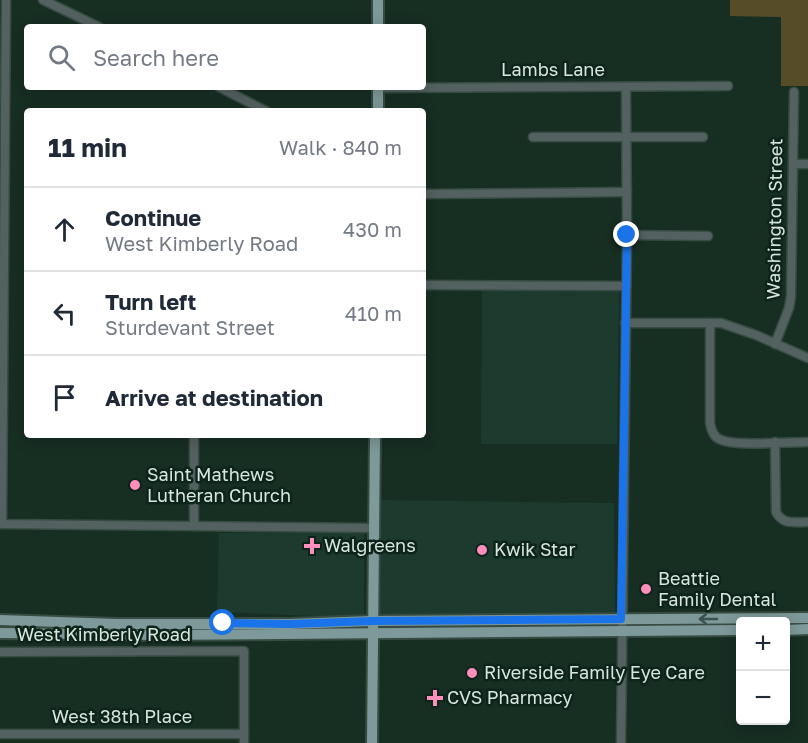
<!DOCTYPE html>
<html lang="en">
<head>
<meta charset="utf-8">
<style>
  :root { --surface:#fff; --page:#f2f2f3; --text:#1f2937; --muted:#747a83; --line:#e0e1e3 }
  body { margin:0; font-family:"Golos Text",sans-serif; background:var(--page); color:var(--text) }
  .controls { position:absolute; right:18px; bottom:18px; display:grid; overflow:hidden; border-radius:6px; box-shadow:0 3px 15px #0003 }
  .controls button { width:54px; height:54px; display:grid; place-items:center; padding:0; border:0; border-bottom:2px solid var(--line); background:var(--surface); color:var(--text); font:30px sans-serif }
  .stop { position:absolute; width:18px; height:18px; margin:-14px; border:4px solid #1a73e8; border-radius:50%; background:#fff }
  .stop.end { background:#1a73e8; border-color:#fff; box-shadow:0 2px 6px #0008 }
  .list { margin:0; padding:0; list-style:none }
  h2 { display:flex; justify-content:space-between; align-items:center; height:78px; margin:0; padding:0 24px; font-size:26px }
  h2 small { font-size:20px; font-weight:400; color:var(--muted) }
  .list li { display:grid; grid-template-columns:39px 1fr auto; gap:18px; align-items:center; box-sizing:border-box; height:84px; padding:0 24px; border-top:2px solid var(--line) }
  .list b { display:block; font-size:22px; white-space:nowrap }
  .list p { margin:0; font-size:20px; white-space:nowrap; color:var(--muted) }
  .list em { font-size:20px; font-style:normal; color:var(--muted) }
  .icon { flex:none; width:33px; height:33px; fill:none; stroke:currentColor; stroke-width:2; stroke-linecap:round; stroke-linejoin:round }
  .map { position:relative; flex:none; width:808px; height:743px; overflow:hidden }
  .search { position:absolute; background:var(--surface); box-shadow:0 3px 15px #0003; left:24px; top:24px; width:402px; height:66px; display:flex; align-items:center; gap:15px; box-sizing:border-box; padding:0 21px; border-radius:6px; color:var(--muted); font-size:22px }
  .panel { position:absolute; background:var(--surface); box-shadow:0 3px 15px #0003; left:24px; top:108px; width:402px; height:330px; border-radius:6px }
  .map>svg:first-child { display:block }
  .built { fill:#1c3a2d }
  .green { fill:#564d28 }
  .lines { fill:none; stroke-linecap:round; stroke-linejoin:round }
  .minor-casing { stroke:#364b41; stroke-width:11 }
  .major-casing { stroke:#364b41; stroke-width:14 }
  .minor { stroke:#546161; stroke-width:8 }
  .major { stroke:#7e9999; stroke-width:10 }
  .oneway { stroke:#3a534d }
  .route { stroke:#1a73e8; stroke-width:8 }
  .poi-dot { fill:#fe8ebb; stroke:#0d241a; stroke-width:2 }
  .labels { text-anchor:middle; stroke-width:5; stroke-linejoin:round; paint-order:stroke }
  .street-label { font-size:18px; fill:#d8e6df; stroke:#0d241a }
  .poi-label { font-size:18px; fill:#d8e6df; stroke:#0d241a; text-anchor:start }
</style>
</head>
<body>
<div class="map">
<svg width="808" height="743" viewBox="0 0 808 743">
  <rect width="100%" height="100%" fill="#172e23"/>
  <!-- built -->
  <g class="built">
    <polygon points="482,288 619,290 617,444 481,444"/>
    <polygon points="380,500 614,503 615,615 380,618"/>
    <polygon points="364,532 364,618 217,612 219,533"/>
  </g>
  <!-- green -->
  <polygon class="green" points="730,0 808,0 808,86 781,86 781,17 730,16"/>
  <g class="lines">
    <defs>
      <g id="minor">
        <polyline points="6,0 2,524 374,528"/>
        <polyline points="43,0 99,27"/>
        <polyline points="219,87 266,111"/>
        <polyline points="378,88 728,86"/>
        <polyline points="533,137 703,137"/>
        <polyline points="793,164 808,164"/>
        <polyline points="423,194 627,192"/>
        <polyline points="627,235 708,236"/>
        <polyline points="423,285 626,286"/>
        <polyline points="625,323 721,323 756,335 808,358"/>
        <path d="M710,323V423C711,429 713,436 719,439C733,447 789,442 808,442"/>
        <polyline points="775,344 789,308 791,296 794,92"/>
        <path d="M775,442L776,512C783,525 794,522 808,522"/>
        <polyline points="194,526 194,435"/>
        <polyline points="0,652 244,651 244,743"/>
        <polyline points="0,734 244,734"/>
        <polyline points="621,743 627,235 626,91"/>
      </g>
      <g id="major">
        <polyline points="378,27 378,0"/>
        <polyline points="378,111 378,87"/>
        <polyline points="0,620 117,624 290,624 372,621 808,618"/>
        <polyline points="786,630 808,629"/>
        <polyline points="0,633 154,635 740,630"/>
        <polyline points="372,743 375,435"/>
      </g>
    </defs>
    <!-- minor casing -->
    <use href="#minor" class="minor-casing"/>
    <!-- major casing -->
    <use href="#major" class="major-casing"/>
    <!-- minor -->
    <use href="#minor" class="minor"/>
    <!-- major -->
    <use href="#major" class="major"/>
  </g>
  <!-- one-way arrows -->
  <defs><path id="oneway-shaft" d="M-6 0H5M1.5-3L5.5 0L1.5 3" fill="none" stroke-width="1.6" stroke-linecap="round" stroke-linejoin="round" transform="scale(1.5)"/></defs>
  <use class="oneway" href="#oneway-shaft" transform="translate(708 619) rotate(180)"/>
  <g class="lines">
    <!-- route -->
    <polyline class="route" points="223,623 290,624 372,621 621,619 627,235"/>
  </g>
  <!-- markers -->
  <g class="poi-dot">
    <circle cx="135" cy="485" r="6"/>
    <path d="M309 537h6v6h6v6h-6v6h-6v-6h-6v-6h6z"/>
    <circle cx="482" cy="550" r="6"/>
    <circle cx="646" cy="589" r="6"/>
    <circle cx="472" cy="673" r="6"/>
    <path d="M432 689h6v6h6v6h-6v6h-6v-6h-6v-6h6z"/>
  </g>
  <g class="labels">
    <!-- street labels -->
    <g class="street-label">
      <text x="553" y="76">Lambs Lane</text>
      <text transform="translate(775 219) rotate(-89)" y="6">Washington Street</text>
      <text x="104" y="641">West Kimberly Road</text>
      <text x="122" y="723">West 38th Place</text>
    </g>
    <!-- poi labels -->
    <g class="poi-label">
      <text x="147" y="481">Saint Mathews<tspan x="147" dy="21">Lutheran Church</tspan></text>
      <text x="324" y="552">Walgreens</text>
      <text x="494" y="556">Kwik Star</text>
      <text x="658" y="585">Beattie<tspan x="658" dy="21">Family Dental</tspan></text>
      <text x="484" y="679">Riverside Family Eye Care</text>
      <text x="447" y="704">CVS Pharmacy</text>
    </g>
  </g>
</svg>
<div class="controls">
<button>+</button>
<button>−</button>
</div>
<div class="stop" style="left:223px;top:623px"></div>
<div class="stop end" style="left:627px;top:235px"></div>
<div class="search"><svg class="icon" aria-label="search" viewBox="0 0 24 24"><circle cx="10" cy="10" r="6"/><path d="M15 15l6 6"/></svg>Search here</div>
<section class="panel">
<h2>11 min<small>Walk · 840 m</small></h2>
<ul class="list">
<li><svg class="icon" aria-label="ahead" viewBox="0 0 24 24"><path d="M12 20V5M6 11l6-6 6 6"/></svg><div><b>Continue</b><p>West Kimberly Road</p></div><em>430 m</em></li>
<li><svg class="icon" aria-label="left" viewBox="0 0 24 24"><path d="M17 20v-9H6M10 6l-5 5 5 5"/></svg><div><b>Turn left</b><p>Sturdevant Street</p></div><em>410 m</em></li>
<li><svg class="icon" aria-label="arrive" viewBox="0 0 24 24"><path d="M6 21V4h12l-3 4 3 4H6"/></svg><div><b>Arrive at destination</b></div></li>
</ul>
</section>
</div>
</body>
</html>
